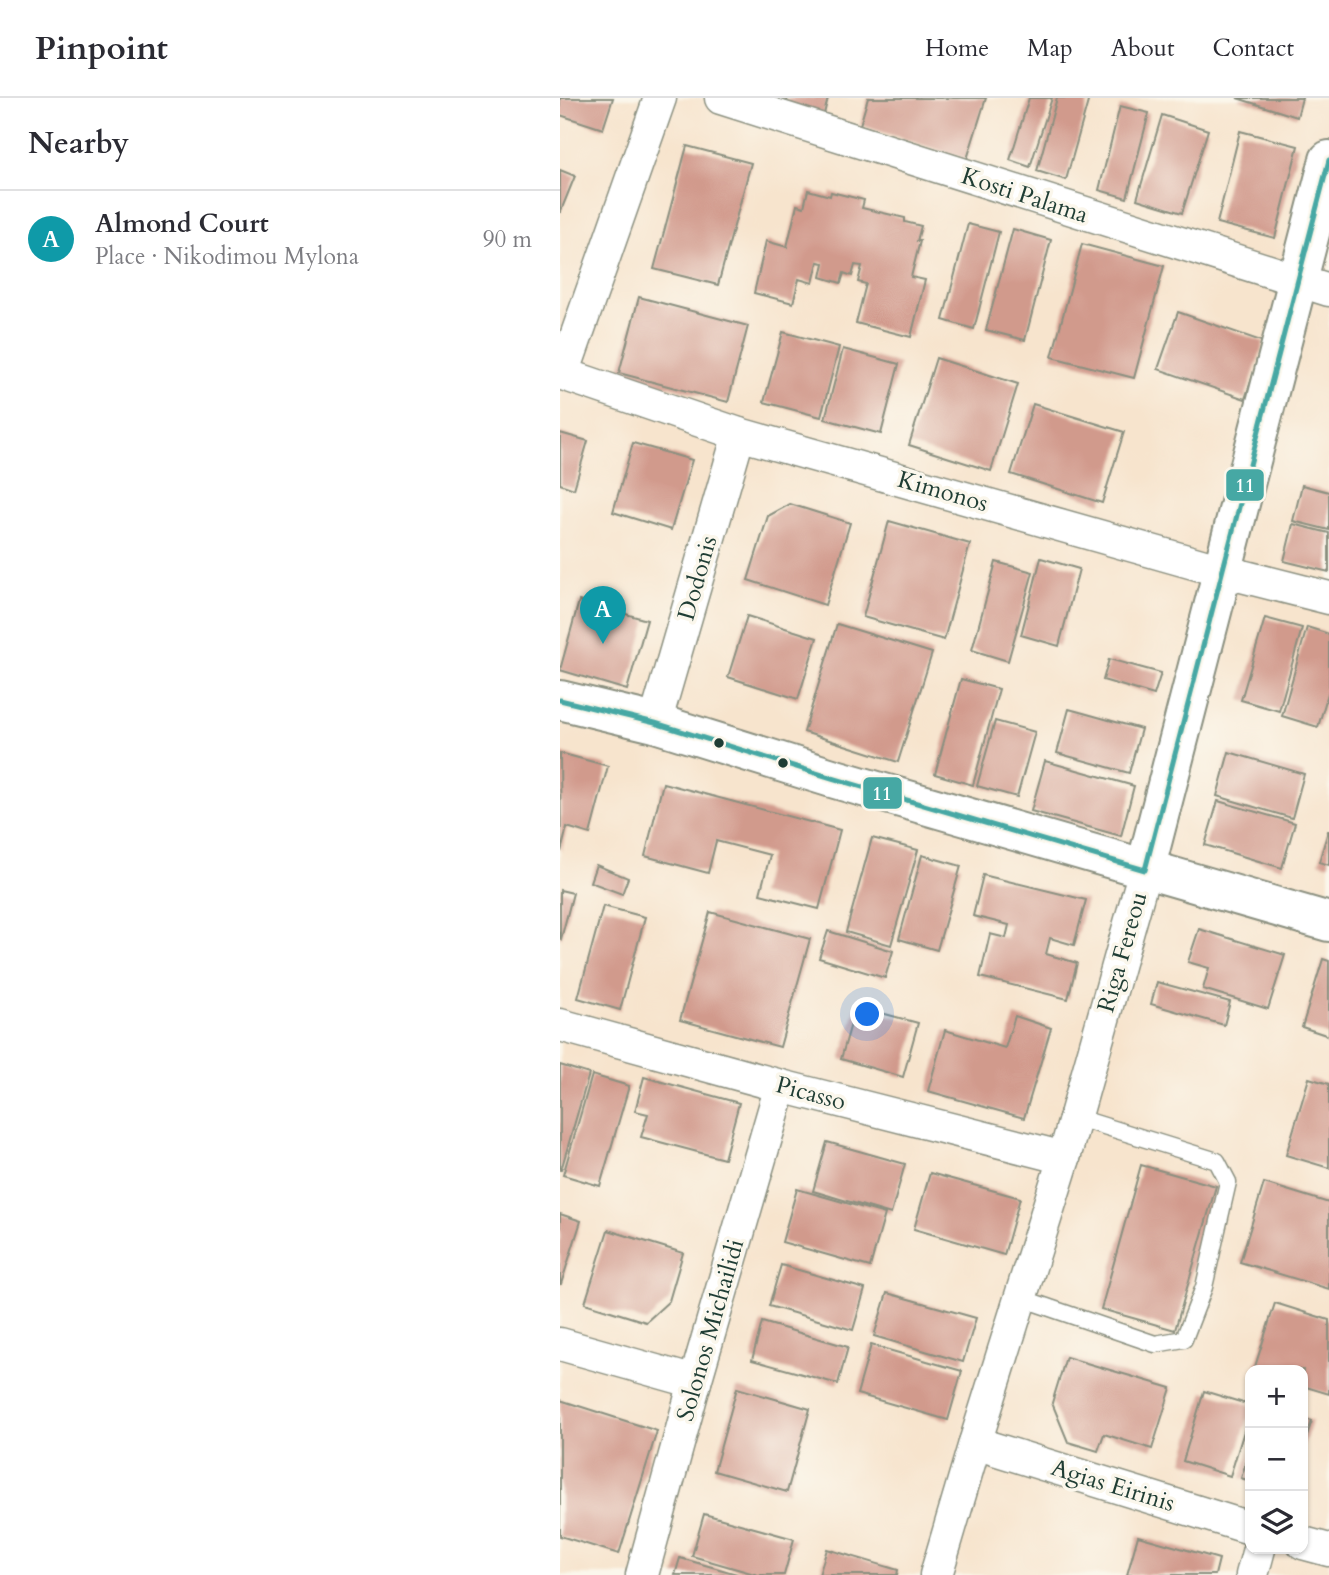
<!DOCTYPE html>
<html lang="en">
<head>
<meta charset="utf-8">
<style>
  :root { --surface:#fff; --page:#f2f2f3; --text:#2b2b33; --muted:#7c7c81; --line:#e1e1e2; --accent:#b5179e }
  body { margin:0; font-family:Cardo,serif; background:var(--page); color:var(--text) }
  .controls { position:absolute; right:21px; bottom:21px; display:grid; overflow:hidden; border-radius:14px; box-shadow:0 2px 5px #0004 }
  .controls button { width:63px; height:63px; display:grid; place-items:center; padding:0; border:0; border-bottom:2px solid var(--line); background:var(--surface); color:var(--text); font:35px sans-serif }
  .you { position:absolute; left:308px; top:917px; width:24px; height:24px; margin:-18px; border:5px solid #fff; border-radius:50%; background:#1a73e8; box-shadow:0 0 0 10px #1a73e833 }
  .badge { display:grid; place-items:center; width:46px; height:46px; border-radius:50%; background:var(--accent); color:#fff; font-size:23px; font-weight:700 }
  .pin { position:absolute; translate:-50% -58px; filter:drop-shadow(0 2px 4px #0008) }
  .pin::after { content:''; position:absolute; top:37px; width:24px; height:21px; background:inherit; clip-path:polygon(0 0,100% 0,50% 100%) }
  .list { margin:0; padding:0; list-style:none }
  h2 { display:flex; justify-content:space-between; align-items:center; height:91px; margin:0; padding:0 28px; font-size:30px }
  h2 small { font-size:23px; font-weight:400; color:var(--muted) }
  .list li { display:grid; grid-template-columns:46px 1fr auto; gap:21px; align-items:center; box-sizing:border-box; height:98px; padding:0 28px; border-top:2px solid var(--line) }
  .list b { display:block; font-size:26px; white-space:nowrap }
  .list p { margin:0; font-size:23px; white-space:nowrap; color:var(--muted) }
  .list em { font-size:23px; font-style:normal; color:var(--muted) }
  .icon { flex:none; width:38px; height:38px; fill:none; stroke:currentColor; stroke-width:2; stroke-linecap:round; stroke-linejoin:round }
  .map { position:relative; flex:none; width:769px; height:1477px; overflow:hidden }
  header { display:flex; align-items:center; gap:42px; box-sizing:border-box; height:98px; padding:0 35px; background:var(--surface); border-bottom:2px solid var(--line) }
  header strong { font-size:33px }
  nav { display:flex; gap:38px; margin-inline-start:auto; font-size:24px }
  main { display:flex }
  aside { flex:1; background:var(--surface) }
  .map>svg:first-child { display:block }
  .building { fill:#d19a8c }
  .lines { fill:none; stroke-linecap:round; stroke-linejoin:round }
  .lane-casing { stroke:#8b9080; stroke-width:19 }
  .street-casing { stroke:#8b9080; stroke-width:35 }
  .secondary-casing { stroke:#8b9080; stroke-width:42 }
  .lane { stroke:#fff; stroke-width:16 }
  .street { stroke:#fff; stroke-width:32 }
  .secondary { stroke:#fff; stroke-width:38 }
  .bus-1-casing { stroke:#fbf7ec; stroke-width:10 }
  .bus-1 { stroke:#46a8a4; stroke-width:5 }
  .bus-dot { fill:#1f3d34; stroke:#fbf7ec; stroke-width:2.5 }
  .labels { text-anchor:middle; stroke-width:7; stroke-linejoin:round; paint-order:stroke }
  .street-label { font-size:24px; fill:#1f3d34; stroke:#fbf7ec }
  .line-badge { stroke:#fbf7ec; stroke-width:2.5 }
  .badge-label { font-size:19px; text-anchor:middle; font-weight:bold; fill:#fff }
</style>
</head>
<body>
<header>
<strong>Pinpoint</strong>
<nav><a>Home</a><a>Map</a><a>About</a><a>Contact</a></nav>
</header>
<main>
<aside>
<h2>Nearby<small></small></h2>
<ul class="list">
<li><span class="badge" style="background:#0f9aa8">A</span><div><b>Almond Court</b><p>Place · Nikodimou Mylona</p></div><em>90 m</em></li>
</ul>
</aside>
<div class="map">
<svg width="769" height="1477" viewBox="0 0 769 1477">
  <rect width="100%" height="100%" fill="#fbf7ec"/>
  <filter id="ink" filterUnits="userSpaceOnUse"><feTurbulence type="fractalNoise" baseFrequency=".0143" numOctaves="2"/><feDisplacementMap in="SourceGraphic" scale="14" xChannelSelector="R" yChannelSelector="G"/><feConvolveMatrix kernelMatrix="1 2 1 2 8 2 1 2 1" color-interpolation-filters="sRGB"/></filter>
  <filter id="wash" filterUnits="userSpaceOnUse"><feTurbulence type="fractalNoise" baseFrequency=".00686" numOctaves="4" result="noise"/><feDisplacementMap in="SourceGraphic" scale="28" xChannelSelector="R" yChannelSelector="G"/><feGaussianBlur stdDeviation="1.57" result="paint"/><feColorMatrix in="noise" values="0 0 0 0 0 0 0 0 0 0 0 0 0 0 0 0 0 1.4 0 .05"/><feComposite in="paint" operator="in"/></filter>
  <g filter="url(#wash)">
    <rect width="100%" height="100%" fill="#f7e4cd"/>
    <g id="blocks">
      <!-- building -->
      <g class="building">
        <polygon points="0,0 53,0 43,31 0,17"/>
        <polygon points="228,0 268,0 264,16 226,6"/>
        <polygon points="308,0 426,0 407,61 300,27"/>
        <polygon points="469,0 492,0 470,69 450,62"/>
        <polygon points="497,0 529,0 506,82 477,73"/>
        <polygon points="677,0 742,0 737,19"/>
        <polygon points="560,8 589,15 567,100 539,92"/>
        <polygon points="602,17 648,32 622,115 577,101"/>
        <polygon points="680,33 738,48 715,140 657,125"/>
        <polygon points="127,48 191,65 158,187 94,171"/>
        <polygon points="0,72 15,78 0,115"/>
        <polygon points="248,92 270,98 271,94 304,102 302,110 345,120 345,124 361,128 357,143 360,143 351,179 365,182 351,239 296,225 306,186 298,184 302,168 295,167 292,178 284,175 281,185 261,179 264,165 258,164 253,185 239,181 233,205 194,195 206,143 227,149 237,107 244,109"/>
        <polygon points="408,126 439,134 414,231 383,222"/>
        <polygon points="453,131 491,142 465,242 426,232"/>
        <polygon points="522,146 604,168 574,280 492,259"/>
        <polygon points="79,199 188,228 168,304 59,275"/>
        <polygon points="618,214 704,244 685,301 598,271"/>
        <polygon points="223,234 279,249 261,319 204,304"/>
        <polygon points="283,251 339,266 321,336 265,321"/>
        <polygon points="376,260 458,286 431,373 349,347"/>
        <polygon points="473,306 564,334 542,405 451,376"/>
        <polygon points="0,335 28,343 14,391 0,386"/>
        <polygon points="73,345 132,362 111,432 53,414"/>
        <polygon points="742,387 769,394 769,432 733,423"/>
        <polygon points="230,406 290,425 265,507 188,482 208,418"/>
        <polygon points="329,423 410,446 384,542 303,519"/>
        <polygon points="733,426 769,435 769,474 724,463"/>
        <polygon points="481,460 519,471 499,548 461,537"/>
        <polygon points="436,464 473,474 448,563 412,552"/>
        <polygon points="19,503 87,522 67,592 0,572"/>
        <polygon points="187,518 257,540 238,601 168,579"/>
        <polygon points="705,520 742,530 719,613 681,602"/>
        <polygon points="277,526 372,555 338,664 244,634"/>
        <polygon points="747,529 769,536 769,592 758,629 722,618"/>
        <polygon points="549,561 601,575 594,597 543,582"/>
        <polygon points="401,581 439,591 413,687 375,676"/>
        <polygon points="509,611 581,631 569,675 497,655"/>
        <polygon points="435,623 475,634 457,699 417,688"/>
        <polygon points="669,654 744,676 732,720 657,698"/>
        <polygon points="0,655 48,668 30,736 7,729 1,754"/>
        <polygon points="485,663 574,688 561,738 471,713"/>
        <polygon points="103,685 280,732 259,811 200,796 210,757 156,743 148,775 85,758"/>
        <polygon points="658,703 735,725 722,770 645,747"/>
        <polygon points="768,733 769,733 769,767 759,764"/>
        <polygon points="312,740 358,752 331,847 286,834"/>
        <polygon points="362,757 401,768 377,852 339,841"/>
        <polygon points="36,767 68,780 62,796 30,784"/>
        <polygon points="423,777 526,802 514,847 490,840 486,856 517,865 508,901 420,879 430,836 446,840 449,827 413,818"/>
        <polygon points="0,792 13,795 1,841 0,840"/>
        <polygon points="43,808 85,819 60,912 18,900"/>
        <polygon points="150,814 250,841 220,949 120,922"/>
        <polygon points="639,831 725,857 708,911 643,891 649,870 628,864"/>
        <polygon points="268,833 333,853 325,880 259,860"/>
        <polygon points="763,861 769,863 769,938 742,929"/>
        <polygon points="597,884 670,904 664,927 591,906"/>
        <polygon points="296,908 358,925 343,979 281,961"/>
        <polygon points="455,918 491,930 464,1020 368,993 385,932 445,950"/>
        <polygon points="0,967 29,976 1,1072 0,1072"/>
        <polygon points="32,977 69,988 40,1088 3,1077"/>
        <polygon points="84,979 179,1005 164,1061 81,1039 88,1016 75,1013"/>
        <polygon points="749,980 769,986 769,1070 726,1057"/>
        <polygon points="267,1044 345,1066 331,1116 253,1093"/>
        <polygon points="581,1067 656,1088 615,1232 541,1211"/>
        <polygon points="370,1075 460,1100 444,1157 354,1131"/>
        <polygon points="704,1085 769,1105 769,1191 680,1164"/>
        <polygon points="237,1091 325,1116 310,1169 222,1144"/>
        <polygon points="0,1116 21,1123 1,1186 0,1186"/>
        <polygon points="48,1132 123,1155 109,1203 86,1224 25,1205"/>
        <polygon points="221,1167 305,1191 293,1232 209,1208"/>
        <polygon points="327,1195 416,1220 403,1264 314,1238"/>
        <polygon points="715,1205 769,1222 769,1296 743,1288 743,1272 694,1272"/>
        <polygon points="202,1224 288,1249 278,1286 192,1262"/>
        <polygon points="311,1247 402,1273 388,1322 297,1296"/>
        <polygon points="506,1259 611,1290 592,1351 544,1336 538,1353 508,1344 492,1305"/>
        <polygon points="177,1290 250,1311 227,1394 154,1373"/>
        <polygon points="644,1293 690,1307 690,1314 670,1378 623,1363"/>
        <polygon points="0,1302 97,1333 59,1456 0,1438"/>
        <polygon points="743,1320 752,1323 743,1349"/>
        <polygon points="690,1352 690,1383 681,1380"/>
        <polygon points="144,1416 234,1441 224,1477 198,1477 132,1458"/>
        <polygon points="578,1438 659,1461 655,1477 567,1477"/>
        <polygon points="267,1451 338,1472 337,1477 259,1477"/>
        <polygon points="120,1460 177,1476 177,1477 115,1477"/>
      </g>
    </g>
  </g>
  <g filter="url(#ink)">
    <use href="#blocks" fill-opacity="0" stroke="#8b9080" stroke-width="2"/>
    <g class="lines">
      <defs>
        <polyline id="lane" points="461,1200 595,1246 624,1241 644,1189 668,1084 657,1063 515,1019"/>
        <g id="street">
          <polyline points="161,0 769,192"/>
          <polyline points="0,275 179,336 662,473 769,500"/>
          <polyline points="3,276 100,0"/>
          <polyline points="95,625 179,336"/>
          <polyline points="0,927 221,988 504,1060"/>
          <polyline points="0,1246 135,1284"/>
          <polyline points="415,1345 690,1430"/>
          <polyline points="743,1445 769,1452"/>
          <polyline points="82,1477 135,1284 221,988"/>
          <polyline points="376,1477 415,1345 504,1060 585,772"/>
          <polyline points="692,1477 699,1451"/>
        </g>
        <g id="secondary">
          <polyline points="0,602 95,625 272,680 769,824"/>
          <polyline points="585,772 769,62"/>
        </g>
      </defs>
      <!-- lane casing -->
      <use href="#lane" class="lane-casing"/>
      <!-- street casing -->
      <use href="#street" class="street-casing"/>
      <!-- secondary casing -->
      <use href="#secondary" class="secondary-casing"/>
      <!-- lane -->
      <use href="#lane" class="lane"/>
      <!-- street -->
      <use href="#street" class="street"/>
      <!-- secondary -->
      <use href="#secondary" class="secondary"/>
      <defs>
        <polyline id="bus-1" points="0,602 95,625 272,680 585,772 769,62"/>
      </defs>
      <!-- bus-1 casing -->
      <use href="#bus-1" class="bus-1-casing"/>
      <!-- bus-1 -->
      <use href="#bus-1" class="bus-1"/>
    </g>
  </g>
  <!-- markers -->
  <g class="bus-dot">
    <circle cx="159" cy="645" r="6"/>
    <circle cx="223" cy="665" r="6"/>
  </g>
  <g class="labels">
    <!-- street labels -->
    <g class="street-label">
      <text transform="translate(465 97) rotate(18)" y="8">Kosti Palama</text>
      <text transform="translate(383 393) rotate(16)" y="8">Kimonos</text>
      <text transform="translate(137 480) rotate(-74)" y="8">Dodonis</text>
      <text transform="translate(562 854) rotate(-74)" y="8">Riga Fereou</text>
      <text transform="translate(251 995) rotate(15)" y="8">Picasso</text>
      <text transform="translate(150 1232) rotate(-74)" y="8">Solonos Michailidi</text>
      <text transform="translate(553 1387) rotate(17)" y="8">Agias Eirinis</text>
    </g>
  </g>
  <g class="line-badge">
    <rect x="665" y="370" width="40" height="34" rx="7" fill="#46a8a4"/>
    <rect x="302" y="678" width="41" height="34" rx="7" fill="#46a8a4"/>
  </g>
  <g class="badge-label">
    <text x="685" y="394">11</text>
    <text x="322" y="702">11</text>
  </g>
</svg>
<div class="controls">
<button>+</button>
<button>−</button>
<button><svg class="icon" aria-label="layers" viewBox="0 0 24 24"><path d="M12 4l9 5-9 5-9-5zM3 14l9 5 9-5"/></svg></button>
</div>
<div class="you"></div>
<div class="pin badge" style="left:43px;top:546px;background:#0f9aa8">A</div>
</div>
</main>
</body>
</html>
